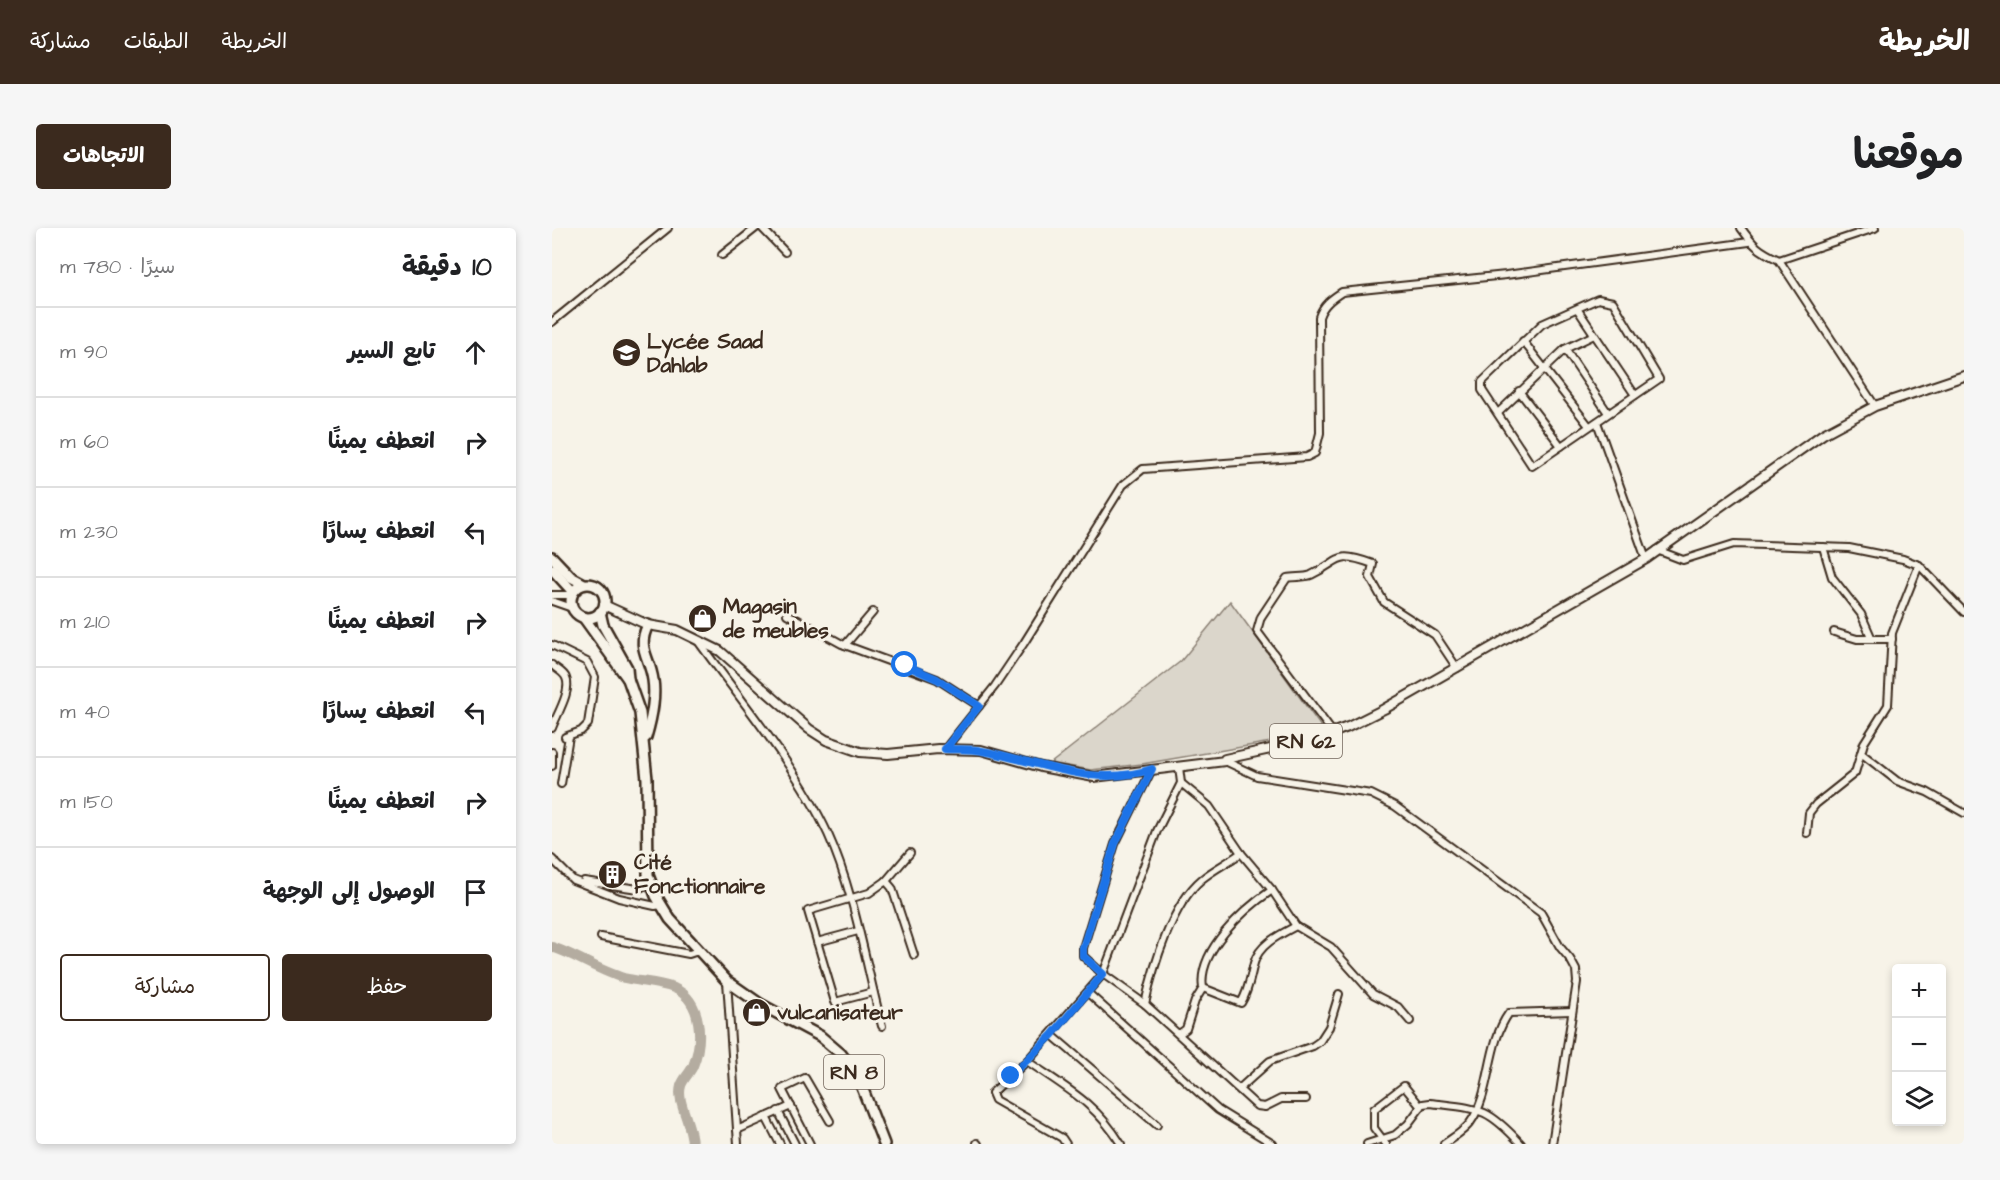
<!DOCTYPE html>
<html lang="ar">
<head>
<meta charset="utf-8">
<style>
  :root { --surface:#fff; --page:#f6f6f6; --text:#202124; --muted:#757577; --line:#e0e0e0; --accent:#3b2a1e }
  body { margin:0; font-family:"Architects Daughter","Playpen Sans Arabic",sans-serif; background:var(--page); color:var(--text); direction:rtl }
  .controls { position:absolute; right:18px; bottom:18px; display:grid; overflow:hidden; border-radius:6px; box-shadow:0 3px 9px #0003 }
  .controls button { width:54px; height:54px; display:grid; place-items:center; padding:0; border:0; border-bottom:2px solid var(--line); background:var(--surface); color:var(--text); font:30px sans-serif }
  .stop { position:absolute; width:18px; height:18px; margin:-14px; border:4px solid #1a73e8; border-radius:50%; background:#fff }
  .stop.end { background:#1a73e8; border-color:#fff; box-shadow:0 2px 6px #0008 }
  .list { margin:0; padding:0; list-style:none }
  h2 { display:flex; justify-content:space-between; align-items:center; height:78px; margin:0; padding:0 24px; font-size:26px }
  h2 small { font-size:20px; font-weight:400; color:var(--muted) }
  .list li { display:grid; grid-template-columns:39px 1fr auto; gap:18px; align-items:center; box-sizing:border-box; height:90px; padding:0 24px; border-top:2px solid var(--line) }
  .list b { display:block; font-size:22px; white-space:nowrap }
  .list em { font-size:20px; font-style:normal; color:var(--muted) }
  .actions { display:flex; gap:12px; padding:18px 24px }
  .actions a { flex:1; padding:14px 0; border:2px solid var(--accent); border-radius:6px; text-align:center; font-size:21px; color:var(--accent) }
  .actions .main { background:var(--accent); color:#fff }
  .icon { flex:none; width:33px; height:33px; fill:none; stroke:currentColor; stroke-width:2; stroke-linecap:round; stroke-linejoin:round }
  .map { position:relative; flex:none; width:1412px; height:916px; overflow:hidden; direction:ltr; border-radius:6px }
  header { display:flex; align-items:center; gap:36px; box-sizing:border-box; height:84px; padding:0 30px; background:var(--accent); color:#fff }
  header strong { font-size:28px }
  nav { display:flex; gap:33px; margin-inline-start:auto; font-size:21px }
  .intro { display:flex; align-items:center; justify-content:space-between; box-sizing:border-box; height:144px; padding:0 36px }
  h1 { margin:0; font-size:42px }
  .button { padding:15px 27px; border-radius:6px; background:var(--accent); color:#fff; font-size:21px; font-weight:700 }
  main { display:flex; gap:36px; padding:0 36px }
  aside { flex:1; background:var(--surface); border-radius:6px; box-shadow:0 3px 9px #0003 }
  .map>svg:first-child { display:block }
  .green { fill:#dbd6cb; stroke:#8b8074; stroke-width:1.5 }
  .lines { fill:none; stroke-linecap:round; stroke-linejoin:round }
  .river { stroke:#b4aca0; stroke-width:10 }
  .minor-casing { stroke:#3b2a1e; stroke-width:10 }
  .major-casing { stroke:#3b2a1e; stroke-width:12 }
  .highway-casing { stroke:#3b2a1e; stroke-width:14 }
  .minor { stroke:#f7f3e8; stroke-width:6 }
  .major { stroke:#f7f3e8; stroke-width:8 }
  .highway { stroke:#f7f3e8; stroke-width:9 }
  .route { stroke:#1a73e8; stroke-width:8 }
  .labels { text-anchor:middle; stroke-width:6; stroke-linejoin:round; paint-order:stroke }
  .shield { fill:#f7f3e8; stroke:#73665b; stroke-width:1.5 }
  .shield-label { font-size:20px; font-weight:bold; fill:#3b2a1e }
  .poi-label { font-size:21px; font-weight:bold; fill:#3b2a1e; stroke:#f7f3e8; text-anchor:start }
</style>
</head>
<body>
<header>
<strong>الخريطة</strong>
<nav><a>الخريطة</a><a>الطبقات</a><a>مشاركة</a></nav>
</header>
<div class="intro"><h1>موقعنا</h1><a class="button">الاتجاهات</a></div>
<main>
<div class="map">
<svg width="1412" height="916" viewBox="0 0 1412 916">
  <rect width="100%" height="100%" fill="#f7f3e8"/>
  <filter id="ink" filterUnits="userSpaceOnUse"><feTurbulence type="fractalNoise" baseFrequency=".0167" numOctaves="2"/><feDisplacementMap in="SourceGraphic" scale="12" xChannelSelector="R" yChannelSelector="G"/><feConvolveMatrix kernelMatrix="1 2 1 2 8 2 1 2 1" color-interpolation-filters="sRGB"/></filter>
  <g filter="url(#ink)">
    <!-- green -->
    <polygon class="green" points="678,373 770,500 719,514 590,536 539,542 499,535 629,433"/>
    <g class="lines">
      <!-- river -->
      <path class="river" d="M0,719C25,727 47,743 72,750C89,754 106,754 122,760C151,773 151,813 141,838C138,845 131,851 129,858C124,874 140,896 140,916"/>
      <defs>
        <g id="minor">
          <polyline points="210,0 233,24"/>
          <path d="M1189,0C1202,18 1206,22 1227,32L1323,178"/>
          <polyline points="170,27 204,0"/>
          <polyline points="1227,32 1323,0"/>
          <polygon points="1046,71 1061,74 1107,151 980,238 930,162 930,154 990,96"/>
          <polyline points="1026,82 1083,167"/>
          <polyline points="0,94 116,0"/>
          <polyline points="971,113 1037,198"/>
          <polyline points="1013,121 1056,185"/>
          <polyline points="967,163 1009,218"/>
          <polyline points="947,184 1013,121 1042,107"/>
          <polyline points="1045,194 1094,331"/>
          <polyline points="1271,319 1280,349 1309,386 1320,411"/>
          <polyline points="1105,322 1131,332 1182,316 1297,320 1351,331 1367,337 1412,384"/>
          <polyline points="0,367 20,367"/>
          <polyline points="0,373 20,380"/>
          <polyline points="235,386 290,416 385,451 427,478"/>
          <polyline points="1282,404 1305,411 1340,411"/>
          <path d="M146,413C190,474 245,539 276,606C302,663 314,737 330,798"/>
          <polyline points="0,417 35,434 43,449 36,496 29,503 13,509"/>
          <polyline points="293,417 321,384"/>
          <path d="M0,437C4,441 12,444 14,450C20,463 4,488 0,500"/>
          <path d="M781,505L705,403L709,389L735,350C742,348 752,350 759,347C791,332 782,322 821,336L818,349L832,374L883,407L905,440"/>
          <path d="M393,521L443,458L472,415L571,257L591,241L755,229L763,225L768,205L767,89C771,77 779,71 790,64L954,47L1197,14"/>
          <polyline points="0,524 0,538"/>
          <polyline points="1309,525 1345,553 1375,564 1412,585"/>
          <polyline points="673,533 705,548 819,566 843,578 989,685 1008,719 1018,731 1024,742 1025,754 1000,916"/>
          <polyline points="600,541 563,616 531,720 531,728 551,746 593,776 705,878 713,879 729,871 754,871"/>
          <polyline points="9,556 17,508"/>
          <polyline points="1255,605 1257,585 1264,576 1303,545 1312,515 1336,477 1340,405 1367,337"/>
          <polyline points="0,631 21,652 67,670 103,678 109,677"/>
          <polyline points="32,653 86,661 98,655"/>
          <polyline points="334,653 358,625"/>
          <polyline points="744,698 779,719 821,766 846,779 858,793"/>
          <polyline points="49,709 137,726 146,723"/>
          <polyline points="265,714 306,703"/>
          <polyline points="175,753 186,916"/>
          <path d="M651,760L689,775C697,762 698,750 702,735C707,716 729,706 744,698L720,662L689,625"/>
          <polyline points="321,764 283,774 256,683 317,665 334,653 340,660 362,727"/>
          <polyline points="536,765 666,882 721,916"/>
          <path d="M593,776C601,739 620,676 650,651C662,641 677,634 689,625L657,578L629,555"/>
          <path d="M627,806L634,801L643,773L651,760C645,723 692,681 720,662"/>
          <polyline points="500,807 605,897"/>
          <polyline points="475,833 551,746 605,603 629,555 627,539"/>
          <polyline points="687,861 718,833 761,818 768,813 777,799 787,766"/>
          <polyline points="226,883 243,916"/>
          <polyline points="214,889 228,916"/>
          <polyline points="185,902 239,878"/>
          <polyline points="425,915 426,916"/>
          <polyline points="258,916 230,861 253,850 278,893"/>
          <path d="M514,916L510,910L443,872L440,865L475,833C514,860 544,875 569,916"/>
          <path d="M815,916L843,907L856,896L871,876L878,875C927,881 934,878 969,916"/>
          <polyline points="834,916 822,900 822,881 852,858 869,879"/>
          <path d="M892,916C900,910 911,904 918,895C940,865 934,817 957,785L1020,783"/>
        </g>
        <polyline id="major" points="52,377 96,397 125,402 168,423 257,501 274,512 308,524 336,526 386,521 429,522 489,539 542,549 673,533 673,531 760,512 796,499 832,481 1094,331 1271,206 1323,178 1412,148"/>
        <g id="highway">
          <polyline points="0,329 19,349 32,356"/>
          <polyline points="0,341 21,364"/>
          <circle cx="36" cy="373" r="17"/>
          <polyline points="48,384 51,397 75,440 76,451 88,485 95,551 96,647 104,668 118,691 175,753 208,776 268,808 289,826 306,849 332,916"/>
          <polyline points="32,390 76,451"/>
          <path d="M94,509C99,492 104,471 101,452C98,429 84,420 96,397"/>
        </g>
      </defs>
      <!-- minor casing -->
      <use href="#minor" class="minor-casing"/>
      <!-- major casing -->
      <use href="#major" class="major-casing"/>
      <!-- highway casing -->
      <use href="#highway" class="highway-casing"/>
      <!-- minor -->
      <use href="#minor" class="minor"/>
      <!-- major -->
      <use href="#major" class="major"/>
      <!-- highway -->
      <use href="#highway" class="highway"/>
    </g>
  </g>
  <g class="lines" filter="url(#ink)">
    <!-- route -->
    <path class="route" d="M353,437L385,451L427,478L393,521C405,522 419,520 430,523C487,533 541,561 600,541L563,616L531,720V728L551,746L500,807L459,848"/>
  </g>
  <!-- icons -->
  <defs>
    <symbol id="school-disc" viewBox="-11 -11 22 22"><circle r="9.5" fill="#3b2a1e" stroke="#f7f3e8"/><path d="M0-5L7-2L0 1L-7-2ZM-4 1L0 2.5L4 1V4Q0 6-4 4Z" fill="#fff"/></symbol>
    <symbol id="shop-disc" viewBox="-11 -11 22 22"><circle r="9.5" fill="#3b2a1e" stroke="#f7f3e8"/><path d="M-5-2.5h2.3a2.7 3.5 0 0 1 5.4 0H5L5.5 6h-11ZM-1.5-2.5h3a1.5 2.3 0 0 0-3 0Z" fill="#fff"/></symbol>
    <symbol id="building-disc" viewBox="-11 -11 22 22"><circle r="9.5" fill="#3b2a1e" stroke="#f7f3e8"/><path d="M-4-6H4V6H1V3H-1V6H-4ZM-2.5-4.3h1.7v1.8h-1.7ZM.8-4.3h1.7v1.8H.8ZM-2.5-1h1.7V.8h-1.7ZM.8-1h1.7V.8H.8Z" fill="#fff"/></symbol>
  </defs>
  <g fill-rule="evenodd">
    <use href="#school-disc" x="58" y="108" width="33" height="33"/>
    <use href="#shop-disc" x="134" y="374" width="33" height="33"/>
    <use href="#building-disc" x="44" y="630" width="33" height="33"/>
    <use href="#shop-disc" x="188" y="768" width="33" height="33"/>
  </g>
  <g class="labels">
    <!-- shield labels -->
    <g class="shield">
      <rect x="718" y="496" width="72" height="34" rx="4.5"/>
      <rect x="272" y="827" width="60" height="34" rx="4.5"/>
    </g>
    <g class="shield-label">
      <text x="754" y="520">RN 62</text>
      <text x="302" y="851">RN 8</text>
    </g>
    <!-- poi labels -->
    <g class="poi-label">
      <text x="95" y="120">Lycée Saad<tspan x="95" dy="24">Dahlab</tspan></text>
      <text x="171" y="385">Magasin<tspan x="171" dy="24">de meubles</tspan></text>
      <text x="82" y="641">Cité<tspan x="82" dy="24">Fonctionnaire</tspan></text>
      <text x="225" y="791">vulcanisateur</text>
    </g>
  </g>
</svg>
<div class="controls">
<button>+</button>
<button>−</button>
<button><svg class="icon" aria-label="layers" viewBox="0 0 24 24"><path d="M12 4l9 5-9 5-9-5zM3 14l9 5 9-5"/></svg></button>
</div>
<div class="stop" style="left:353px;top:437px"></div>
<div class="stop end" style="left:459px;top:848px"></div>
</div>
<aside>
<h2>10 دقيقة<small>سيرًا · 780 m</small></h2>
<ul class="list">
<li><svg class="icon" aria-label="ahead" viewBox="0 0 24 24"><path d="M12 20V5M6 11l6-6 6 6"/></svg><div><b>تابع السير</b></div><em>90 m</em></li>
<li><svg class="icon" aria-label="right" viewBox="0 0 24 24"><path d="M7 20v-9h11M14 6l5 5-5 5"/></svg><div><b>انعطف يمينًا</b></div><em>60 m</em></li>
<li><svg class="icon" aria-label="left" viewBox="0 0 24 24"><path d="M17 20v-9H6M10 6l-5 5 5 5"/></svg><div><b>انعطف يسارًا</b></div><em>230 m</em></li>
<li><svg class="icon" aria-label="right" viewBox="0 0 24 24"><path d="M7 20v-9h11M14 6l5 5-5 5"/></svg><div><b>انعطف يمينًا</b></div><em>210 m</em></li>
<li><svg class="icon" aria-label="left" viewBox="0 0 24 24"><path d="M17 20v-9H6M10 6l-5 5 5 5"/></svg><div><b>انعطف يسارًا</b></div><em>40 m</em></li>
<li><svg class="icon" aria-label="right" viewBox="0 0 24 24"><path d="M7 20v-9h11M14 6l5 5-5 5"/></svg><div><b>انعطف يمينًا</b></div><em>150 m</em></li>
<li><svg class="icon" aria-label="arrive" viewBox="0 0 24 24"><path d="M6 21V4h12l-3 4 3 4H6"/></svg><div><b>الوصول إلى الوجهة</b></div></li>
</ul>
<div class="actions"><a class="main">حفظ</a><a>مشاركة</a></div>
</aside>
</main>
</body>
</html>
